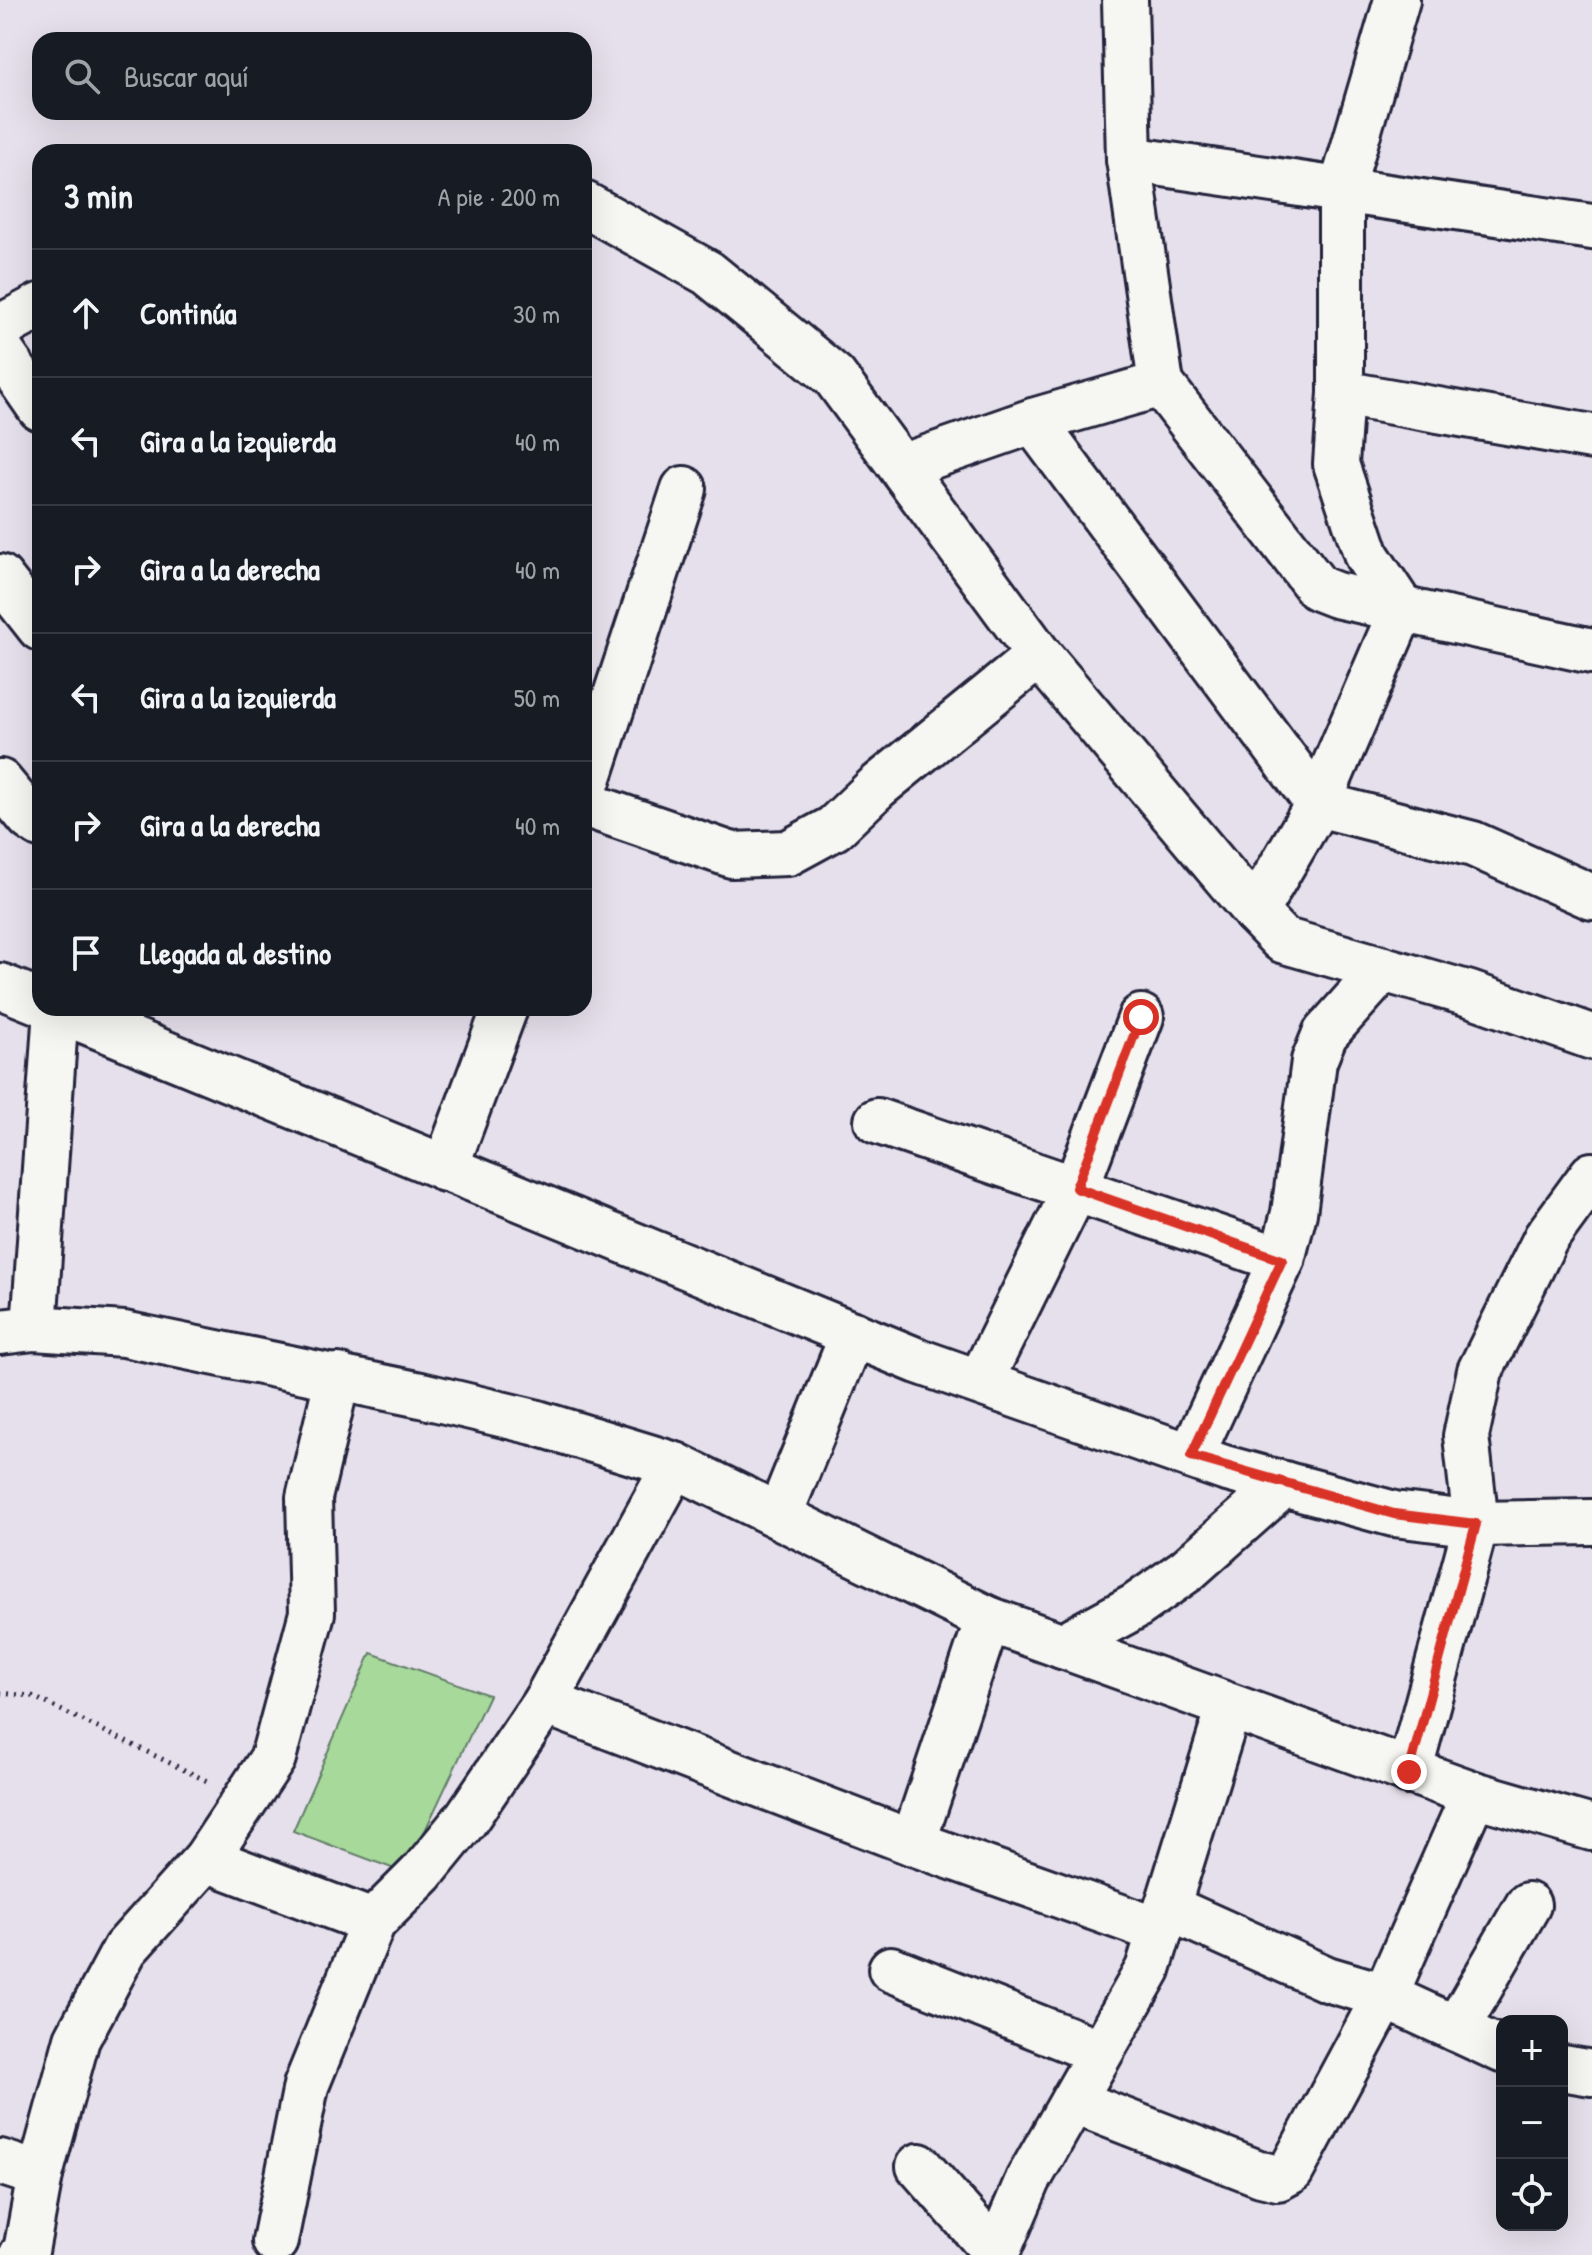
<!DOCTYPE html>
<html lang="es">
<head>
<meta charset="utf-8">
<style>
  :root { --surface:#171b24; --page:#20242c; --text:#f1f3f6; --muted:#9ea1a6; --line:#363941 }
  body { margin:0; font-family:"Patrick Hand",sans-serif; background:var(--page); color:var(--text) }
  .controls { position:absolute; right:24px; bottom:24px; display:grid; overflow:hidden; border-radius:16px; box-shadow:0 8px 32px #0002 }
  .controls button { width:72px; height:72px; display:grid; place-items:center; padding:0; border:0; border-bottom:2px solid var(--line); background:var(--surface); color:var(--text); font:40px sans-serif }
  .stop { position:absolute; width:24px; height:24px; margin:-18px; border:6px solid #d93025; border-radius:50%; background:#fff }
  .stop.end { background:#d93025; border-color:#fff; box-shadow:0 2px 8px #0008 }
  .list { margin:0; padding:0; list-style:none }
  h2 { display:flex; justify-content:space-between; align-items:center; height:104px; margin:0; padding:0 32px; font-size:34px }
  h2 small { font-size:26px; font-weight:400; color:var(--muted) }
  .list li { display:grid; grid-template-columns:52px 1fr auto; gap:24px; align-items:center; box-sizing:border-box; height:128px; padding:0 32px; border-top:2px solid var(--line) }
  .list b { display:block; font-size:30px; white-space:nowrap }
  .list em { font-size:26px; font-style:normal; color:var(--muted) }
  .icon { flex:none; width:44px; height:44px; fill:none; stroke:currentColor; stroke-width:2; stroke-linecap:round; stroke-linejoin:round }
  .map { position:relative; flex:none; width:1592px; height:2255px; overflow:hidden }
  .search { position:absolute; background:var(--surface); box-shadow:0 8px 32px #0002; left:32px; top:32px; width:560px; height:88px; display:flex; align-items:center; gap:20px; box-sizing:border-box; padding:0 28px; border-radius:24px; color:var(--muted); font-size:30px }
  .panel { position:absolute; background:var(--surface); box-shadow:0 8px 32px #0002; left:32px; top:144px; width:560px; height:872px; border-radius:24px }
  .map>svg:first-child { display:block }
  .green { fill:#a7d99a; stroke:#647e6a; stroke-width:2 }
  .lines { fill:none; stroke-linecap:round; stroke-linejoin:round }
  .minor-casing { stroke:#22223b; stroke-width:50 }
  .path { stroke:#22223b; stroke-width:5; stroke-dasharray:2 6; stroke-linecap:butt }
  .minor { stroke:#f6f6f2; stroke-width:44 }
  .route { stroke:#d93025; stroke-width:10 }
</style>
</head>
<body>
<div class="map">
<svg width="1592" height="2255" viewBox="0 0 1592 2255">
  <rect width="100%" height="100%" fill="#e6e0ec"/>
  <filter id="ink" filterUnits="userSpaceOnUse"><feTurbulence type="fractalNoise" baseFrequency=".0125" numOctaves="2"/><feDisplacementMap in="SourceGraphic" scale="16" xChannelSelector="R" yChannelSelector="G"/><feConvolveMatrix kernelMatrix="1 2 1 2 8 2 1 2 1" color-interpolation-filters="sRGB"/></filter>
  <g filter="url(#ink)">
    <!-- green -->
    <polygon class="green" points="371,1653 489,1695 405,1873 293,1831"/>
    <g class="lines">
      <defs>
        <g id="minor">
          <polyline points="1129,159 1592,227"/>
          <polyline points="584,204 708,273 834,376 1039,655 1255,912 1282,940 1470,994 1592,1037"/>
          <polyline points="0,332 10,322 40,306"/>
          <polyline points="0,350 40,408"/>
          <polyline points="1161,384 1318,588 1336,595 1592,651"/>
          <polyline points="1341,393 1592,437"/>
          <polyline points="1033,421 1318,804 1473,844 1592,897"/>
          <polyline points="901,467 1033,421 1161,384 1129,159 1125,0"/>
          <polyline points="0,577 40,628"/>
          <polyline points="0,782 30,818 40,825"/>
          <polyline points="584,792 684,489"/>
          <polyline points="584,804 732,855 788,853 834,828 877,787 1039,655"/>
          <polyline points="1255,912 1318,804 1402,609 1367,556 1336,464 1341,393 1341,191 1397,0"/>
          <polyline points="0,986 40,1002"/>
          <polyline points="54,1008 918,1361 1224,1468 1394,1514 1476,1524 1592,1522"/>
          <polyline points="877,1121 1282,1260"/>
          <polyline points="445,1169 505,1008"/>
          <polyline points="34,1328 56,1009"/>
          <polyline points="0,1332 34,1328 124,1334 421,1395 534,1422 675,1465 988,1619 1474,1794 1592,1828"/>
          <polyline points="980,1382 1076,1188 1141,1017"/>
          <polyline points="1191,1456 1282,1260 1294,1213 1314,1061 1325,1034 1383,969"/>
          <polyline points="779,1516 853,1334"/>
          <polyline points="1062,1646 1136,1606 1187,1570 1284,1484"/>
          <polyline points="545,1702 913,1843 1160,1931"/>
          <polyline points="1409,1772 1476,1524 1466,1436 1480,1371 1546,1238 1592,1175"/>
          <polyline points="913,1843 988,1619"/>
          <polyline points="206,1859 373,1922"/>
          <polyline points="1167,1907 1327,1979 1385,1996 1502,2050"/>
          <polyline points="891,1969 1100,2052"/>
          <polyline points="1456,2029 1528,1905"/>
          <polyline points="1562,2068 1592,2073"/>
          <polyline points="1073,2101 1261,2174 1278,2178 1291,2171 1385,1996 1474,1794"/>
          <polyline points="0,2162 40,2175"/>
          <polyline points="919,2166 996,2253"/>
          <polyline points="275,2241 306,2086 373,1922 422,1873 466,1819 545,1702 675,1465"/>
          <polyline points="22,2255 26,2251 40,2175 77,2039 125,1949 206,1859 273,1758 312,1613 309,1498 338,1376"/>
          <polyline points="996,2255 1028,2180 1148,1969 1229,1707"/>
        </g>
      </defs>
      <!-- minor casing -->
      <use href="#minor" class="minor-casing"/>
      <!-- path -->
      <polyline class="path" points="0,1693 32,1696 207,1781"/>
      <!-- minor -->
      <use href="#minor" class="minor"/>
    </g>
  </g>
  <g class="lines" filter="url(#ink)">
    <!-- route -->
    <polyline class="route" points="1141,1017 1076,1188 1282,1260 1191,1456 1394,1514 1476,1524 1409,1772"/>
  </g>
</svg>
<div class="controls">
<button>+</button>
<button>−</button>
<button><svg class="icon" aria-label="locate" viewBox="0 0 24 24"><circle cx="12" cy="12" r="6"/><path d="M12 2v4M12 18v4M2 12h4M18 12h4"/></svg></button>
</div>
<div class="stop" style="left:1141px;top:1017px"></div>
<div class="stop end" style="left:1409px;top:1772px"></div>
<div class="search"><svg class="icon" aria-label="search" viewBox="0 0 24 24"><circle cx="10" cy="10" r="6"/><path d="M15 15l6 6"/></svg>Buscar aquí</div>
<section class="panel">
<h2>3 min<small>A pie · 200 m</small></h2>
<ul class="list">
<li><svg class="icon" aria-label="ahead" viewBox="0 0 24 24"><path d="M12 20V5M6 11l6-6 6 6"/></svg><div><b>Continúa</b></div><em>30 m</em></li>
<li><svg class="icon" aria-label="left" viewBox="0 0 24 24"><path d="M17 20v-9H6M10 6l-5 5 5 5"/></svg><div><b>Gira a la izquierda</b></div><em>40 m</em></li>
<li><svg class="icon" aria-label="right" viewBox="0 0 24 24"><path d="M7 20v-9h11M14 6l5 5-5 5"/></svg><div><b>Gira a la derecha</b></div><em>40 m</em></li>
<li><svg class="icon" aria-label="left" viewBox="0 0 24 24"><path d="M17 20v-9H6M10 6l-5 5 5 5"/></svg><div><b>Gira a la izquierda</b></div><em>50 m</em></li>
<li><svg class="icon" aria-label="right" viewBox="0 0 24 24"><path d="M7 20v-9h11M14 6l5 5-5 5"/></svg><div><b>Gira a la derecha</b></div><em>40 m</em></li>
<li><svg class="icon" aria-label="arrive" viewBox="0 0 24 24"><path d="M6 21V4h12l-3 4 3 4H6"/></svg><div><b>Llegada al destino</b></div></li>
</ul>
</section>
</div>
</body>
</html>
